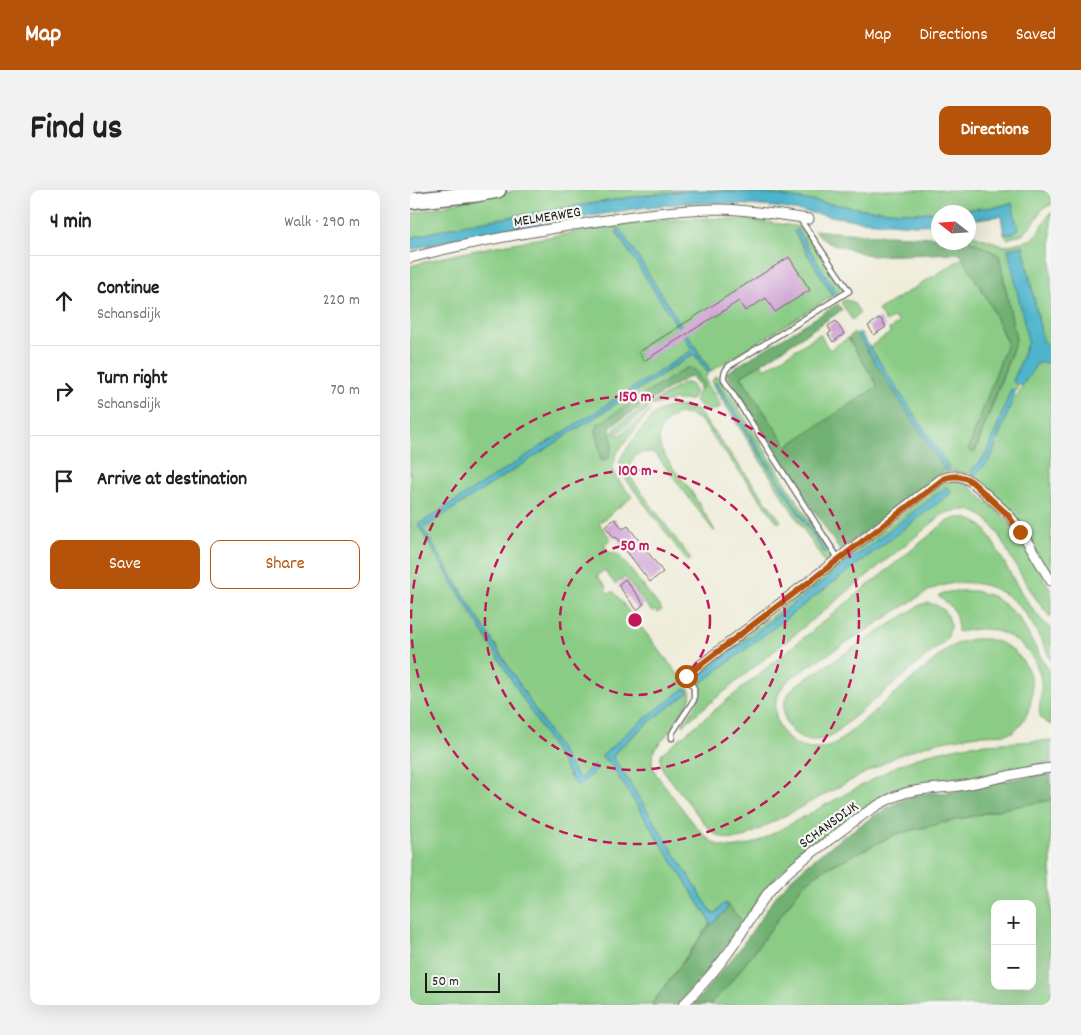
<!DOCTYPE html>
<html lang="en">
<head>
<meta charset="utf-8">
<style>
  :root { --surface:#fff; --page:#f2f2f2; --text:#202124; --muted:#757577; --line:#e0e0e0; --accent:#b45309 }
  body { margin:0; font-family:Dekko,sans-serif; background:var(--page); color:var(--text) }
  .controls { position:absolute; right:15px; bottom:15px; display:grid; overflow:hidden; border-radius:10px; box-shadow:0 5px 20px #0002 }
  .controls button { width:45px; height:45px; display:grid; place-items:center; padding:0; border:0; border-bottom:1px solid var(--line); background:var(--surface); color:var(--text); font:25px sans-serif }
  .compass { position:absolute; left:521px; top:15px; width:45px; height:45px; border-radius:50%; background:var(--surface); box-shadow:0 5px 20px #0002; rotate:287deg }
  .scale { position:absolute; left:15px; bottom:12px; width:75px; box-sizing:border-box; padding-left:5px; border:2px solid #1c1c1c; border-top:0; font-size:14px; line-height:18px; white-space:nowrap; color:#1c1c1c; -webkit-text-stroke:4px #f6f6f2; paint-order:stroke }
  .stop { position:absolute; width:15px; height:15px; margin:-11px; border:4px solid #b45309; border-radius:50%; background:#fff }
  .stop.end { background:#b45309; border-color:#fff; box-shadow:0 1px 5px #0008 }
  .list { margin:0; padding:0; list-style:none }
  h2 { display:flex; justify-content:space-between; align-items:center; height:65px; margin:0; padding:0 20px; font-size:21px }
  h2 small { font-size:16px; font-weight:400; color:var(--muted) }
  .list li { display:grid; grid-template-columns:32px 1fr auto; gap:15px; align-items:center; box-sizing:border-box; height:90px; padding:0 20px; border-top:1px solid var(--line) }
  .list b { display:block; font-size:19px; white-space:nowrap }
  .list p { margin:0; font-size:16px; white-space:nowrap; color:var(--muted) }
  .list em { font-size:16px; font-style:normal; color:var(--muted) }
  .actions { display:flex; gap:10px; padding:15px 20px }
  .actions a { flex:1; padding:11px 0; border:1px solid var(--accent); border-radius:10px; text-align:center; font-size:18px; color:var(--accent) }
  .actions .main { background:var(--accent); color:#fff }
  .icon { flex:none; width:28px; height:28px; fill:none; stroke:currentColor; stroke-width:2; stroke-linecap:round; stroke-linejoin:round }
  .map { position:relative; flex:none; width:641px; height:815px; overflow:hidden; border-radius:10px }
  header { display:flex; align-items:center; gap:30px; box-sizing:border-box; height:70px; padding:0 25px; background:var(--accent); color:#fff }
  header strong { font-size:24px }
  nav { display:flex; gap:28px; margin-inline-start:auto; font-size:18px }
  .intro { display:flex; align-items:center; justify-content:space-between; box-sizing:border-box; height:120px; padding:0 30px }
  h1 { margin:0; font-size:35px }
  .button { padding:12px 22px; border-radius:10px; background:var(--accent); color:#fff; font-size:18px; font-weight:700 }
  main { display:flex; gap:30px; padding:0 30px }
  aside { flex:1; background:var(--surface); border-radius:10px; box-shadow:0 5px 20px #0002 }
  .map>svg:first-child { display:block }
  .green { fill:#8acc85; stroke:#537450; fill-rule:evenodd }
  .forest { fill:#6fb072; stroke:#466647 }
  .water { fill:#4db4cc; stroke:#346874 }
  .building { fill:#d0a3d5 }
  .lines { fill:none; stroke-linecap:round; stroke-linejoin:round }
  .lane-casing { stroke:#66655e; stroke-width:7 }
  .street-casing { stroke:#66655e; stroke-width:11 }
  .highway-casing { stroke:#66655e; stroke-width:18 }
  .lane { stroke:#fff; stroke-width:4.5 }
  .street { stroke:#fff; stroke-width:9 }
  .highway { stroke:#fff; stroke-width:15 }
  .route { stroke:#b45309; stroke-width:6 }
  .ring { fill:none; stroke:#c2185b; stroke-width:2.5; stroke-dasharray:9 6 }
  .labels { text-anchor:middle; stroke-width:4.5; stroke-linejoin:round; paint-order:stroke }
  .street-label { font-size:15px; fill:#1c1c1c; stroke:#f6f6f2 }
  .centre { fill:#c2185b; stroke:#f6f6f2; stroke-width:2.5 }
  .ring-label { font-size:15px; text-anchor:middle; font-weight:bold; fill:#c2185b; stroke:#f6f6f2; stroke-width:4.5; stroke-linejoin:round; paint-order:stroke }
</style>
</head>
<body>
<header>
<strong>Map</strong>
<nav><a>Map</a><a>Directions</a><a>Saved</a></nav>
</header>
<div class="intro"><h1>Find us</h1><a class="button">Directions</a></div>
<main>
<aside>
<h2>4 min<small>Walk · 290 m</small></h2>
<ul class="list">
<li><svg class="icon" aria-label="ahead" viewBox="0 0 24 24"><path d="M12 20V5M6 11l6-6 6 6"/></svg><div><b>Continue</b><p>Schansdijk</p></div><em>220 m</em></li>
<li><svg class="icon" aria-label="right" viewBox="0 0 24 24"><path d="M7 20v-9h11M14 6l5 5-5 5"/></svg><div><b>Turn right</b><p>Schansdijk</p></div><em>70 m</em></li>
<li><svg class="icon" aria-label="arrive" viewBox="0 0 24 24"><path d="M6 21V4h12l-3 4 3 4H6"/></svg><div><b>Arrive at destination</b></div></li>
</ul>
<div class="actions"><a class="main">Save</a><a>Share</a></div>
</aside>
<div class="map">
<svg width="641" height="815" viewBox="0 0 641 815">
  <rect width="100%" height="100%" fill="#f6f6f2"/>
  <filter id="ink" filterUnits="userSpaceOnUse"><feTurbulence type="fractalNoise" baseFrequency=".02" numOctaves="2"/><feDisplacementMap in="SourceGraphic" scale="10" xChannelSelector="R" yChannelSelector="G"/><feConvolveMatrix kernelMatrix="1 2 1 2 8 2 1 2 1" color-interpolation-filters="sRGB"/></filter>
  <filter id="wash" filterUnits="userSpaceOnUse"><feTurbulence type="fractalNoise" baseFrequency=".0096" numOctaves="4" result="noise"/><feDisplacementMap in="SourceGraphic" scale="20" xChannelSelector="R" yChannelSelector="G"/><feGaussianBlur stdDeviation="1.12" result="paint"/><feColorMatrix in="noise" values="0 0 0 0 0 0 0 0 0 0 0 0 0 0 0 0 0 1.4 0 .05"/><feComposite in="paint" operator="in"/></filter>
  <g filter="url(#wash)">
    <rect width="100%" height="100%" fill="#efecd9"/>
    <!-- green -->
    <g class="green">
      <polygon points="108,0 641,0 641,15 633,18 623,34 613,44 597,49 594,44 601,44 608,40 602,13 586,17 506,23 453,19 366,5 309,1 275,1 228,6 51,35 0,48 0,24 53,11"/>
      <path d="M641,22V156L633,152L613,56L599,59L618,151L603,192L609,194L606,201L601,200L578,262L569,273L566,284L578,272L581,267L603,208L607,207C611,198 620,176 629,173C633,172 637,173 641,173V383L595,316L565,288L556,283L545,281L539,282L528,286L535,279L536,281L539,278L460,157L480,143L479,139L489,133L484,127L476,132L468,120L553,68L579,112L597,153L559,260L565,263L606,150L589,65L559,50V46L560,44L595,56L623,49Z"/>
      <path d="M296,28L340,30L391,37L411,65L432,95L430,101L427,104L387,40L384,42L423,106L301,181L209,39L207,43L282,159L281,161L10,334L9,337L163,591L166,595L169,596L186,580L183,575L171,588L167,587L13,339L14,337L284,164L298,183L295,189L311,216L305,221L303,219L298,222L285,211L289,201V197L292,198L284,179L186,241L191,271L198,268C202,258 203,251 199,241L205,244L210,245L240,221L206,264C205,269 203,274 203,280C204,287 217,300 222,307L189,333L201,349L194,355L199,362L209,365L252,420L247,423L245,420L242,422L215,387L205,394L194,380L187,386L197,397L195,399L199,404L203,401L206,405L279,498L281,505L278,514L262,538L245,559L242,568V574L246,584C256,598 267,611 277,625C300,654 311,666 349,651L489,575L515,565L544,558L560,555L641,550V573C612,576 584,585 555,591C534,595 512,592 491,599C460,610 434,633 408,653C394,663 379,673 367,686C354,700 344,716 333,732L317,714H314L303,724L203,567V565L274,499L220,540L193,565L192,567L194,570H198L299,729L300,734L241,815H0V76C45,63 91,55 138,47C191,38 242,29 296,28Z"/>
      <polygon points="436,110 443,112 450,123 442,130 431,112"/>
      <polygon points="410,144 419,160 438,148 469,196 377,257 331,186 351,173 355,179"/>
      <polygon points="305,187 307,187 311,191 422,366 422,368 415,373 302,194 302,191"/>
      <path d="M274,193C285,192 287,203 281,210H264L241,216L208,243L204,242V240L207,235Z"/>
      <path d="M265,216L277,217L288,221L371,331L368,333L292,232C284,226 276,222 267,225C254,230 246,243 250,256C253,267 273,290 281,301C289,314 297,327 305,341H304L246,264C229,257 215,270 221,288L281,369L278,372L212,284C210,278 209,273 211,268C215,260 239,228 246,223C252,219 258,217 265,216Z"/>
      <path d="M541,291H549L559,296L594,327L602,337L641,400V428C623,408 610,383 597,360C591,349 585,336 575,328C563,318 547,318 532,325L273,535L272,534C277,526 288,516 289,506C289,498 281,491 286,484L532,294ZM536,297L541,301V303L291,493L290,485Z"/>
      <path d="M546,328C558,327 567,331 575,339C596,372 611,412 641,439V470C631,451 622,429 607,414C583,390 547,387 518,401L382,487C342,520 381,578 427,553L536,460C585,426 641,475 616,526C613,531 609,537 604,541C596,546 583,544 574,545C564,545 554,547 544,549C523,552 504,559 485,567L333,648C320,651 308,648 298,638L253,580L250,569L252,563L536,332Z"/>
      <path d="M547,401H565L582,406L596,416L609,428L641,485V535C636,533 632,530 630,525C628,519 631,512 631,506C632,501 631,496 631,490C627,463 602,441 575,439C566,438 557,441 548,442C547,422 544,418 528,406C533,402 541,402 547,401Z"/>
      <path d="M518,413C537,416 546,433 536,450L424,544C388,566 355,523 386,495L512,414Z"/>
      <path d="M641,610V815H299L317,797L338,770L393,695L413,680L486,644L592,619ZM585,714H622V796H585Z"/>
    </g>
    <!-- forest -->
    <g class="forest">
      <polygon points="404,40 449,44 528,47 528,52 558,52 559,50 589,65 606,150 564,263 558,260 597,153 579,112 550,63 462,66 416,52"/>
      <polygon points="428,114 432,120 331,187 377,256 468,196 438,148 444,143 447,144 535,279 527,286 430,361 316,183"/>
      <path d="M276,178C286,177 290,188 294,195V197L292,198L289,197L282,186L278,187L205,233C196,240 203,247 202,256C201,260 200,264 199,268L191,271L186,241L188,234Z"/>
      <polygon points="641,584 641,610 592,619 486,644 413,680 393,695 338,770 317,797 299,815 283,815 329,760 366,706 380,690 398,674 426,652 458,630 478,617 497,608 507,605 519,603 544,602 572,594"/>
      <polygon points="318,715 333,732 301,777 266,815 241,815 296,741 300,734 302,735 316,720"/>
    </g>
    <!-- water -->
    <g class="water">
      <polygon points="275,1 309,1 366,5 453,19 506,23 586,17 602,13 608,40 601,44 594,44 591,26 559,30 558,22 528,22 528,34 506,35 451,31 365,17 309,13 275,13 230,18 53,47 0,60 0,48 51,35 228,6"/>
      <polygon points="208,39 210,39 301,182 298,183 286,165 283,164 15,337 13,339 167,587 171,588 183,575 186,576 186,580 169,596 166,595 163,591 9,337 9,334 281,161 282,159 207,43"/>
      <polygon points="387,39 427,104 423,106 384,41"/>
      <polygon points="613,56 633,152 641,156 641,173 631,172 626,175 612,196 603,192 618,151 598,59"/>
      <polygon points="450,142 540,279 536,281 447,144"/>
      <polygon points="306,192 416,362 416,363 414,363 304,194"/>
      <polygon points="601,199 606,201 581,267 578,272 566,284 563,284 561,280 573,269 578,262"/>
      <polygon points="536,297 539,298 541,303 291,493 286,490 290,485"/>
      <path d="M274,499L277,500L278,502L276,505C260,517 209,552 203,567L303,724H305L314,713L318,715L316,720L302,735L300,734L299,729L198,570H194L192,567L193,565L220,540Z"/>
    </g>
    <g id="blocks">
      <!-- building -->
      <g class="building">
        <polygon points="379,67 400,100 365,122 356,108 335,121 329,111 234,171 229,162"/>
        <polygon points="470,128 476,137 464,145 458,136"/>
        <polygon points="426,131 434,144 423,152 418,144 421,142 418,136"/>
        <polygon points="205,329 213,339 218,336 253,382 240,392 206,347 204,348 195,336"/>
        <polygon points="215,389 234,414 227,420 208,395"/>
      </g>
    </g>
  </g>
  <g filter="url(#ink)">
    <use href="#blocks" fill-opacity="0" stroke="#66655e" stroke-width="1"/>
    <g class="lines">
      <defs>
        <g id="lane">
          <path d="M390,29L439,101L319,176C315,180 313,184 314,190L428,368"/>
          <polyline points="262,548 262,544 264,540 284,510 284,498 276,486"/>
        </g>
        <g id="street">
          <path d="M0,68C48,55 97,46 146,38C201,29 256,19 312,19C342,20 370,25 399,29"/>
          <path d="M276,486L530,290C551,279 562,292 577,305C585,313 595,320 602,329C617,348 628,371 641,391"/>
          <path d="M273,815C289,799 304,782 318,763C334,742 345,717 363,697C379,679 399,665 418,651C442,633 466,612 495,603C515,597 535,599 555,595C584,590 612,581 641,578"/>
        </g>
        <polyline id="highway" points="0,11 66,4 88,0"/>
      </defs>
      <!-- lane casing -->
      <use href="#lane" class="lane-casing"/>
      <!-- street casing -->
      <use href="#street" class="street-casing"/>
      <!-- highway casing -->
      <use href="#highway" class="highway-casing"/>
      <!-- lane -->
      <use href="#lane" class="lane"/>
      <!-- street -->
      <use href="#street" class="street"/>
      <!-- highway -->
      <use href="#highway" class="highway"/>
    </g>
  </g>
  <g class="lines" filter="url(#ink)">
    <!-- route -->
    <path class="route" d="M276,486L535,288C545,285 554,286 562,292L597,324L610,342"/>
  </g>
  <!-- distance rings -->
  <g class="ring">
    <circle cx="225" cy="430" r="75"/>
    <circle cx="225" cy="430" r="150"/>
    <circle cx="225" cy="430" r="224"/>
  </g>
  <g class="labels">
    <!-- street labels -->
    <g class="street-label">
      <text transform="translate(137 26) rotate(-9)" y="5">MELMERWEG</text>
      <text transform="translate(418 634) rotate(-36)" y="5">SCHANSDIJK</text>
    </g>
  </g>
  <circle cx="225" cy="430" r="8" class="centre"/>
  <g class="ring-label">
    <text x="225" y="211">150 m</text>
    <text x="225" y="285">100 m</text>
    <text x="225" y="360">50 m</text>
  </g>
</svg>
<div class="controls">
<button>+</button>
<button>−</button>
</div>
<svg class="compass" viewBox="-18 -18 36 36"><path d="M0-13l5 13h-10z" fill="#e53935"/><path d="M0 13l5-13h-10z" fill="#757577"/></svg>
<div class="scale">50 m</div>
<div class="stop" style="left:276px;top:486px"></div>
<div class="stop end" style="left:610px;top:342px"></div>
</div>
</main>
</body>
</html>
